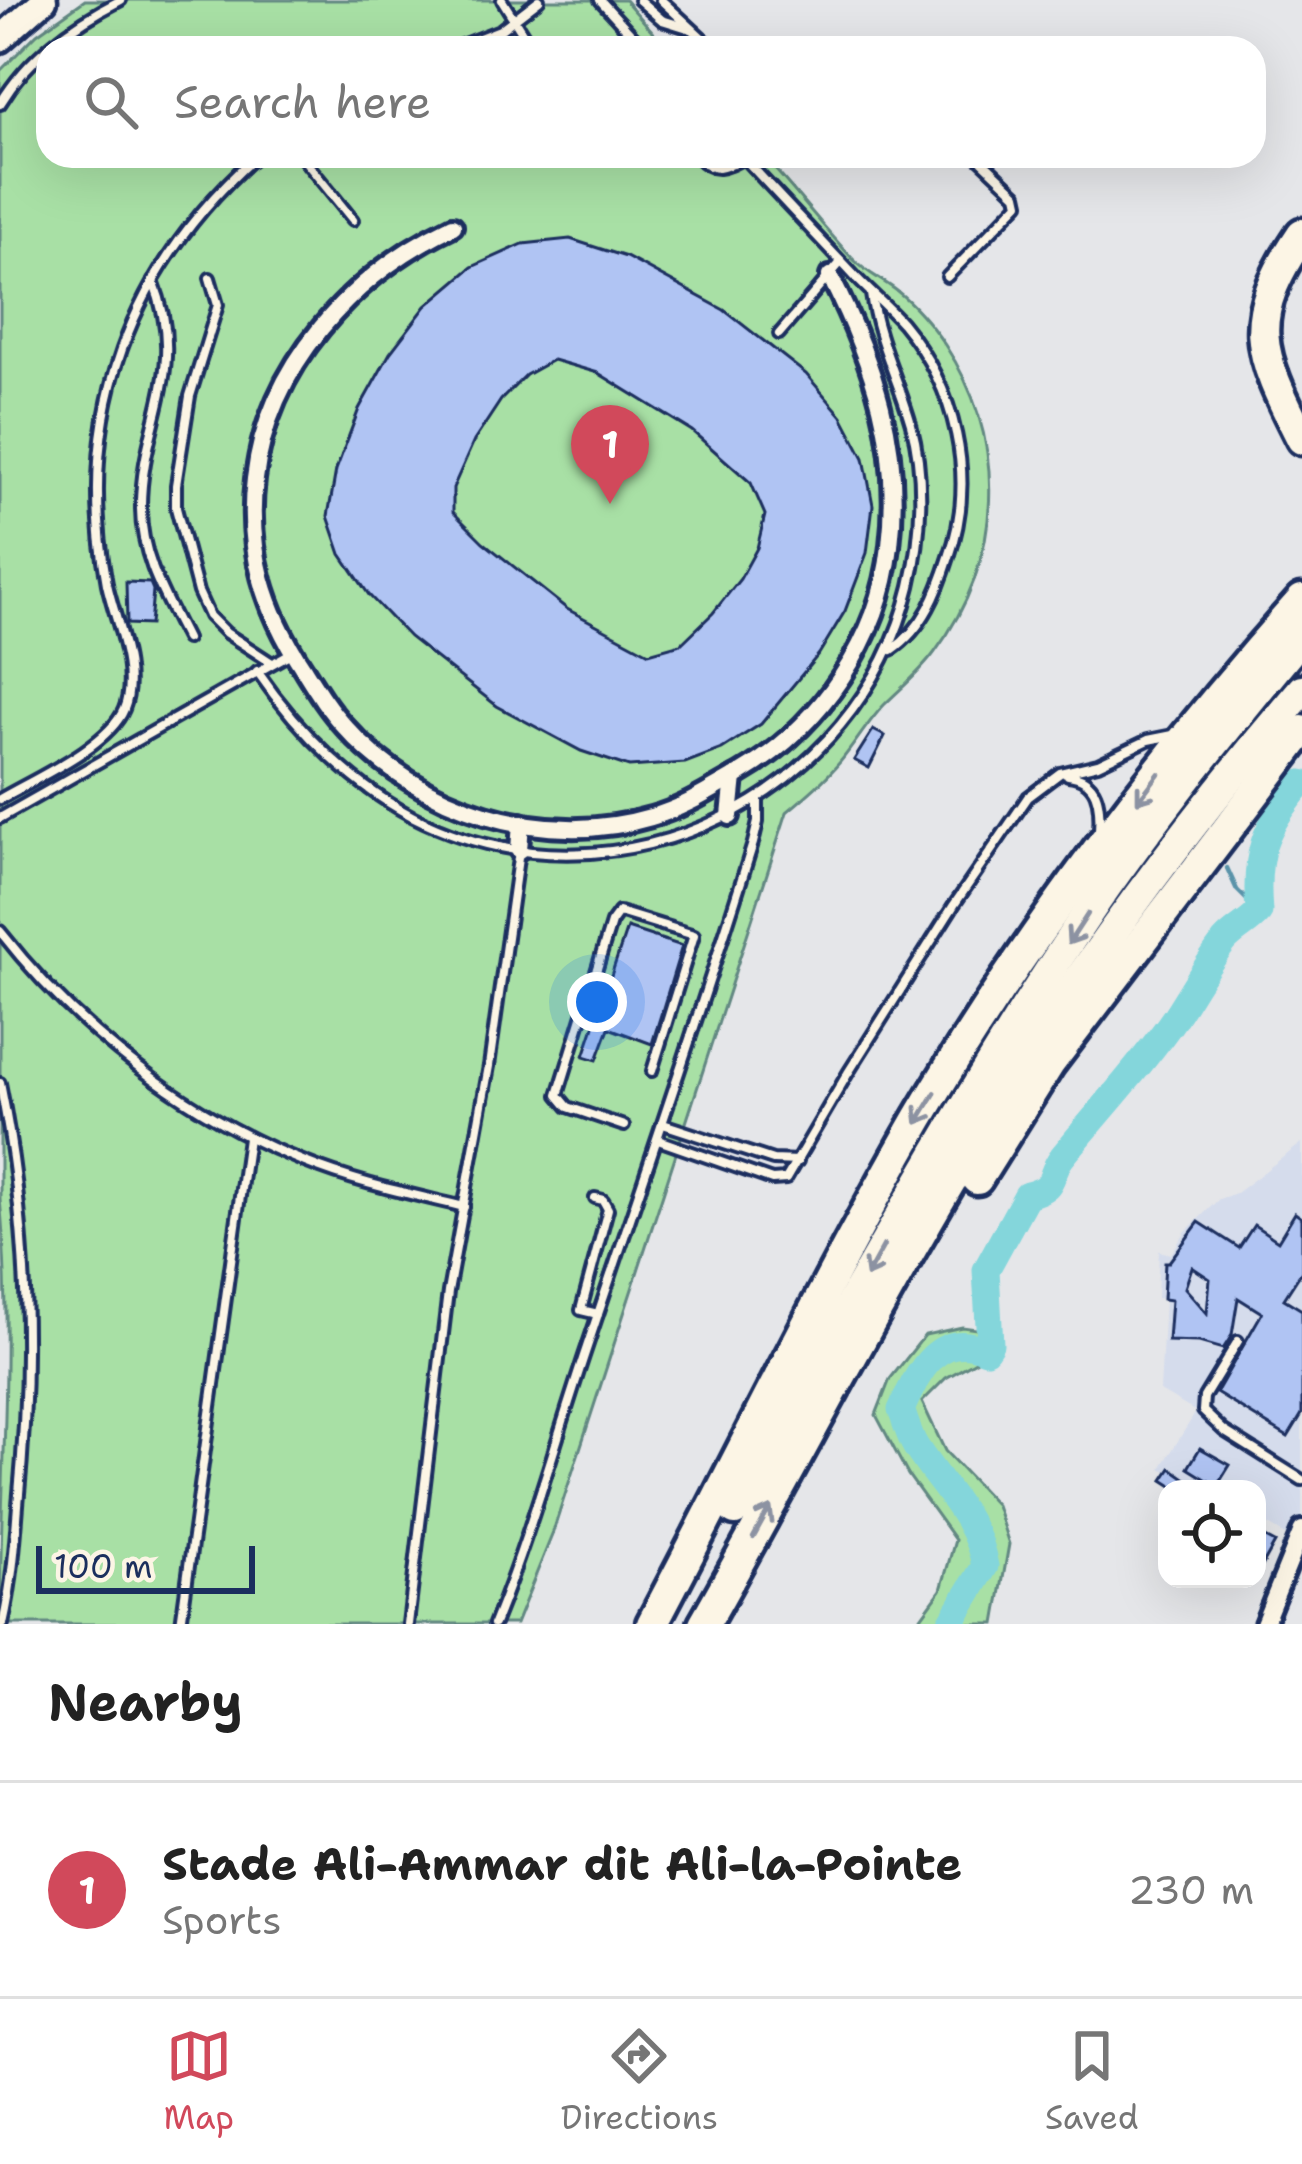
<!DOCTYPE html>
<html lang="en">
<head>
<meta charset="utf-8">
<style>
  :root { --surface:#fff; --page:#f6f6f6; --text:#222; --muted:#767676; --line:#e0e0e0; --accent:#d1495b }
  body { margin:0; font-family:"Shantell Sans",sans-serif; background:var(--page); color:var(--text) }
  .controls { position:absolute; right:36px; bottom:36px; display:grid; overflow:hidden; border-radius:24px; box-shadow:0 12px 48px #0002 }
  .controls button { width:108px; height:108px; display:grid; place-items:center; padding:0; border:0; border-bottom:3px solid var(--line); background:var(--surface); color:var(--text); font:60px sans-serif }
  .scale { position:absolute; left:36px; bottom:30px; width:219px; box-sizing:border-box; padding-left:12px; border:6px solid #1b2f5e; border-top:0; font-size:33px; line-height:42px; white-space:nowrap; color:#1b2f5e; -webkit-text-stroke:9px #fcf5e5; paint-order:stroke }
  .you { position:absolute; left:597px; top:1002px; width:42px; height:42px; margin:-30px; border:9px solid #fff; border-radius:50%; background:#1a73e8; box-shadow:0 0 0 18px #1a73e833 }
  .badge { display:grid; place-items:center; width:78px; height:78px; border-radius:50%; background:var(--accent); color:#fff; font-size:39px; font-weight:700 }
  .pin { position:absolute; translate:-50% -99px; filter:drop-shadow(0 3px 6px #0008) }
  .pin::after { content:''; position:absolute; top:63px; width:42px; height:36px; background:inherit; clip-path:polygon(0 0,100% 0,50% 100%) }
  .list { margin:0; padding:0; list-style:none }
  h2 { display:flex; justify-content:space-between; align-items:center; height:156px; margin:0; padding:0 48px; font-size:51px }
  h2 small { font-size:39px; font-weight:400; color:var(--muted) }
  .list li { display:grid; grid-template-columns:78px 1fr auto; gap:36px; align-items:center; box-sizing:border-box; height:216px; padding:0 48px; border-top:3px solid var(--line) }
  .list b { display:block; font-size:45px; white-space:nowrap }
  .list p { margin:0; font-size:39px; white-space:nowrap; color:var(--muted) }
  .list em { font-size:39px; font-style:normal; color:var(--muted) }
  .icon { flex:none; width:66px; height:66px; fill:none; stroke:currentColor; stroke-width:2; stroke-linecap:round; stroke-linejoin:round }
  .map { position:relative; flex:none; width:1302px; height:1624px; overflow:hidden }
  .search { position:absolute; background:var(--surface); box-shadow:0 12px 48px #0002; left:36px; right:36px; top:36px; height:132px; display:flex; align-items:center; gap:30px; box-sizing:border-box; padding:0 42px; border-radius:36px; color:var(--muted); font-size:45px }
  .sheet { height:372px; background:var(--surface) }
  nav { display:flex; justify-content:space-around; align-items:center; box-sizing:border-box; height:168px; border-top:3px solid var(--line); background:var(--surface); font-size:33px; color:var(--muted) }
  nav a { display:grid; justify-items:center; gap:6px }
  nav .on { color:var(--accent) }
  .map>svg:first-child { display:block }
  .built { fill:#d5dcec }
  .green { fill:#a8e0a5; stroke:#628882; stroke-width:3 }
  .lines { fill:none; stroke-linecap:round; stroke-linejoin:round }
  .stream { stroke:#5a93a9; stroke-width:4.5 }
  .river { stroke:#84d6db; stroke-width:27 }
  .building { fill:#b0c4f3; stroke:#1b2f5e; stroke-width:3; fill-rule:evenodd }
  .lane-casing { stroke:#1b2f5e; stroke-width:16 }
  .street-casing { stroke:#1b2f5e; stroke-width:26 }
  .secondary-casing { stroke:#1b2f5e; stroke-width:33 }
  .highway-casing { stroke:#1b2f5e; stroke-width:39 }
  .lane { stroke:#fcf5e5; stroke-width:8 }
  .street { stroke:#fcf5e5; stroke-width:16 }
  .secondary { stroke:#fcf5e5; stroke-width:24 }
  .highway { stroke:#fcf5e5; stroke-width:30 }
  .oneway { stroke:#8c92a2 }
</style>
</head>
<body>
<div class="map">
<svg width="1302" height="1624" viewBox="0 0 1302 1624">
  <rect width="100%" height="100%" fill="#e5e6e9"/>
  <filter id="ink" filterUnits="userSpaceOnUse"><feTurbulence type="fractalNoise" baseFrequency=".00833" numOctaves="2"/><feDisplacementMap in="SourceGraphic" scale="24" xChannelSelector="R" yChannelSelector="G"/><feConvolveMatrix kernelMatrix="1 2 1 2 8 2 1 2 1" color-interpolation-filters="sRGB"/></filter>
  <g filter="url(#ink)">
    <!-- built -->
    <polygon class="built" points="1302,1143 1302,1545 1257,1518 1257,1489 1202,1489 1161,1468 1196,1412 1160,1391 1165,1299 1157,1298 1159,1251 1171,1254 1185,1232 1219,1199 1236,1193"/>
    <!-- green -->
    <g class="green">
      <path d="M85,0H625L667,48H48V156H763C794,189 822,226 853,259C865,272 883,280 897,291C916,306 932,326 945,345C1009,442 1003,560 935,652C920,673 902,687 884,705C868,722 855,744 840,762C824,781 806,796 787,812L552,1535L516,1624H0C0,1481 14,1341 0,1199V71L37,34Z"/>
      <polygon points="962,1327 977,1329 986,1355 946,1378 922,1402 945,1451 996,1505 1009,1544 995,1624 916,1624 941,1590 955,1540 908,1475 876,1415 890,1379 925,1335"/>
    </g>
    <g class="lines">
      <!-- stream -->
      <polyline class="stream" points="1227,868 1237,890 1259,912"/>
      <!-- river -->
      <path class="river" d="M950,1624L985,1566C977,1518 941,1487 916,1447C909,1436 906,1422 901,1410C918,1373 937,1329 986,1350L990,1344L986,1270L1027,1195C1059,1187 1047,1177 1062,1157C1099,1111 1140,1068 1173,1020C1190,994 1205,967 1224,942C1234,930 1249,924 1259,912C1254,852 1264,828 1302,783"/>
    </g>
    <!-- building -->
    <g class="building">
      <path d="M570,239L626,257L724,310L806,374L842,416L864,458L873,505L867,553L845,611L819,654L761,724L722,749L685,763L629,767L581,751L497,706L409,637L369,595L341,554L328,516L336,470L359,409L390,353L426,306L472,267L523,244ZM553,360L598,373L692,431L751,483L765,515L757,548L740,579L713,613L681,644L649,653L567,609L483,542L453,512V488L474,441L501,400L526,375Z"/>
      <polygon points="126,582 150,583 153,590 150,625 127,624"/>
      <polygon points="873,730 885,736 869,768 854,760"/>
      <polygon points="627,928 682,946 652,1044 609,1028 597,1060 584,1056"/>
      <path d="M1295,1213L1302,1218V1271L1284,1299L1302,1310V1414L1288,1437L1216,1393L1262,1313L1238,1298L1232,1335L1223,1349L1199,1342L1168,1341L1171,1300L1163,1299L1165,1262H1169L1199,1222L1239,1248L1254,1225L1278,1241ZM1192,1267L1210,1279L1207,1313L1185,1288Z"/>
      <polygon points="1200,1448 1230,1465 1217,1486 1188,1468"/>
      <polygon points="1171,1468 1191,1482 1186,1489 1177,1489 1163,1480"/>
      <polygon points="1262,1536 1275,1543 1257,1575 1257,1544"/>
    </g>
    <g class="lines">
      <defs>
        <g id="lane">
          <polyline points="502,0 532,48"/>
          <polyline points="600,0 644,48"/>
          <polyline points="639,0 662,20 691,29"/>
          <polyline points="661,0 713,48"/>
          <polyline points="454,48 500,30 539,0"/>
          <path d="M0,104C29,56 72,25 121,0"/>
          <polyline points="301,156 353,220"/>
          <path d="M697,156C713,175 725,168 744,158"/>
          <path d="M742,156C778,195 814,233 850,271C866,289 886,305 902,323C956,388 977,477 949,557C938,592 924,628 892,650"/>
          <polyline points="947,277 1019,203 1017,194 977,156"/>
          <polyline points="210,278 218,305 190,396 176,485 176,508 198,592 209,616 226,633 272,663"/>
          <path d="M153,281C189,372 140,423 141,509C141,557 165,597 186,639"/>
          <polyline points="779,334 841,262"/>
          <path d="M257,671C299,732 356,790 424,822C622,914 859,797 910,586C922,536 925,475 911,424C899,381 877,339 871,294"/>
          <path d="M1068,775C1098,778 1101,803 1099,831"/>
          <path d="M0,799C34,779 109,746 124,709C139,672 115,621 107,584C75,415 129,270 256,156"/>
          <polyline points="0,818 291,653"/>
          <path d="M0,931C79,1032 186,1115 305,1162C356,1183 411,1194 464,1207"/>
          <path d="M0,1083C29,1226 32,1361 18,1505C15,1545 12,1585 3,1624"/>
          <polyline points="663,1124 773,1160 798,1161"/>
          <polyline points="624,1126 568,1107 558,1095 611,923 619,912 694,935 652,1071"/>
          <polyline points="658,1140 772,1180 786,1179 848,1073 954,905 1028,797 1060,773 1098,764 1148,740 1178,734"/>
          <polyline points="595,1198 603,1200 608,1209 581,1310 598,1314"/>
          <polyline points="1238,1341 1204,1397 1203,1411 1224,1431 1302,1480"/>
          <polyline points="181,1624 248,1138"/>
          <polyline points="408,1624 448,1292 489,1066 519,851"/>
          <path d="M494,1624C531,1533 556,1439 587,1347C643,1179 701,1012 753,843L758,822V800"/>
        </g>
        <g id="street">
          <path d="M453,226C353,274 268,365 255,479C246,549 265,610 303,668C316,689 328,709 345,727C419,810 544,849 651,817C684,808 711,790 741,773C821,726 880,639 890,546C902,446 874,364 830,276"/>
          <polyline points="730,816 734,777"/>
          <polyline points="519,850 521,823"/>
          <polyline points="1264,1624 1302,1530"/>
        </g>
        <polyline id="secondary" points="0,39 44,0"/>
        <g id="highway">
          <path d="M1302,234C1244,320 1257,350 1302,439"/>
          <polyline points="977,1179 1049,1064 1302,731"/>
          <path d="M735,1510C851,1304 963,1096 1096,901C1160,809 1231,722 1302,636"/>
          <path d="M652,1624C741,1456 824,1283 919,1118C1025,937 1162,757 1302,600"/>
          <path d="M704,1624C812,1434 910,1237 1029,1054C1112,927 1203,806 1302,690"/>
        </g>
      </defs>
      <!-- lane casing -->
      <use href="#lane" class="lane-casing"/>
      <!-- street casing -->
      <use href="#street" class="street-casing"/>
      <!-- secondary casing -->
      <use href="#secondary" class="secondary-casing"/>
      <!-- highway casing -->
      <use href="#highway" class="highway-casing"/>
      <!-- lane -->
      <use href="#lane" class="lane"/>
      <!-- street -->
      <use href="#street" class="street"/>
      <!-- secondary -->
      <use href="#secondary" class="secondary"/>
      <!-- highway -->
      <use href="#highway" class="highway"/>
    </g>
    <!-- one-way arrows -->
    <defs><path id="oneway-shaft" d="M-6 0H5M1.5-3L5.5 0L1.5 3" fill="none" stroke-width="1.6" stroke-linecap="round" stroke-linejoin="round" transform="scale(3)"/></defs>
    <g class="oneway">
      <use href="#oneway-shaft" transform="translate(1148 788) rotate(127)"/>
      <use href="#oneway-shaft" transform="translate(1078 929) rotate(123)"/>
      <use href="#oneway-shaft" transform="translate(926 1108) rotate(121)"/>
      <use href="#oneway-shaft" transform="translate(875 1261) rotate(119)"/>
      <use href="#oneway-shaft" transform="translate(762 1522) rotate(-61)"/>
    </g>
  </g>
</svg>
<div class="controls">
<button><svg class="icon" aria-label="locate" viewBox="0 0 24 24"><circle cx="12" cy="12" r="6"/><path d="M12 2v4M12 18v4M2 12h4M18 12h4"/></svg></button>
</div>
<div class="scale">100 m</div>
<div class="you"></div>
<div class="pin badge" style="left:610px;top:504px">1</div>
<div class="search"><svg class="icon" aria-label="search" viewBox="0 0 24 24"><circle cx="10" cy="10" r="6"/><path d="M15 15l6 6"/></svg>Search here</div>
</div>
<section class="sheet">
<h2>Nearby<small></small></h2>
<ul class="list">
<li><span class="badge">1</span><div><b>Stade Ali-Ammar dit Ali-la-Pointe</b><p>Sports</p></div><em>230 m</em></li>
</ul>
</section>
<nav>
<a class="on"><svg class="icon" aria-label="map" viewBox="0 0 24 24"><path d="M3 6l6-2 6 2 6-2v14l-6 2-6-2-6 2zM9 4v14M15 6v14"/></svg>Map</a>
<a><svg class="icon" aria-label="directions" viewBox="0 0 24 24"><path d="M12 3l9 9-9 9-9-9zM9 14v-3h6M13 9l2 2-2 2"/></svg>Directions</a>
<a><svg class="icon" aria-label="saved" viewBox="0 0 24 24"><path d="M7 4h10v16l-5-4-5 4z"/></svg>Saved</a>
</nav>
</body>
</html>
